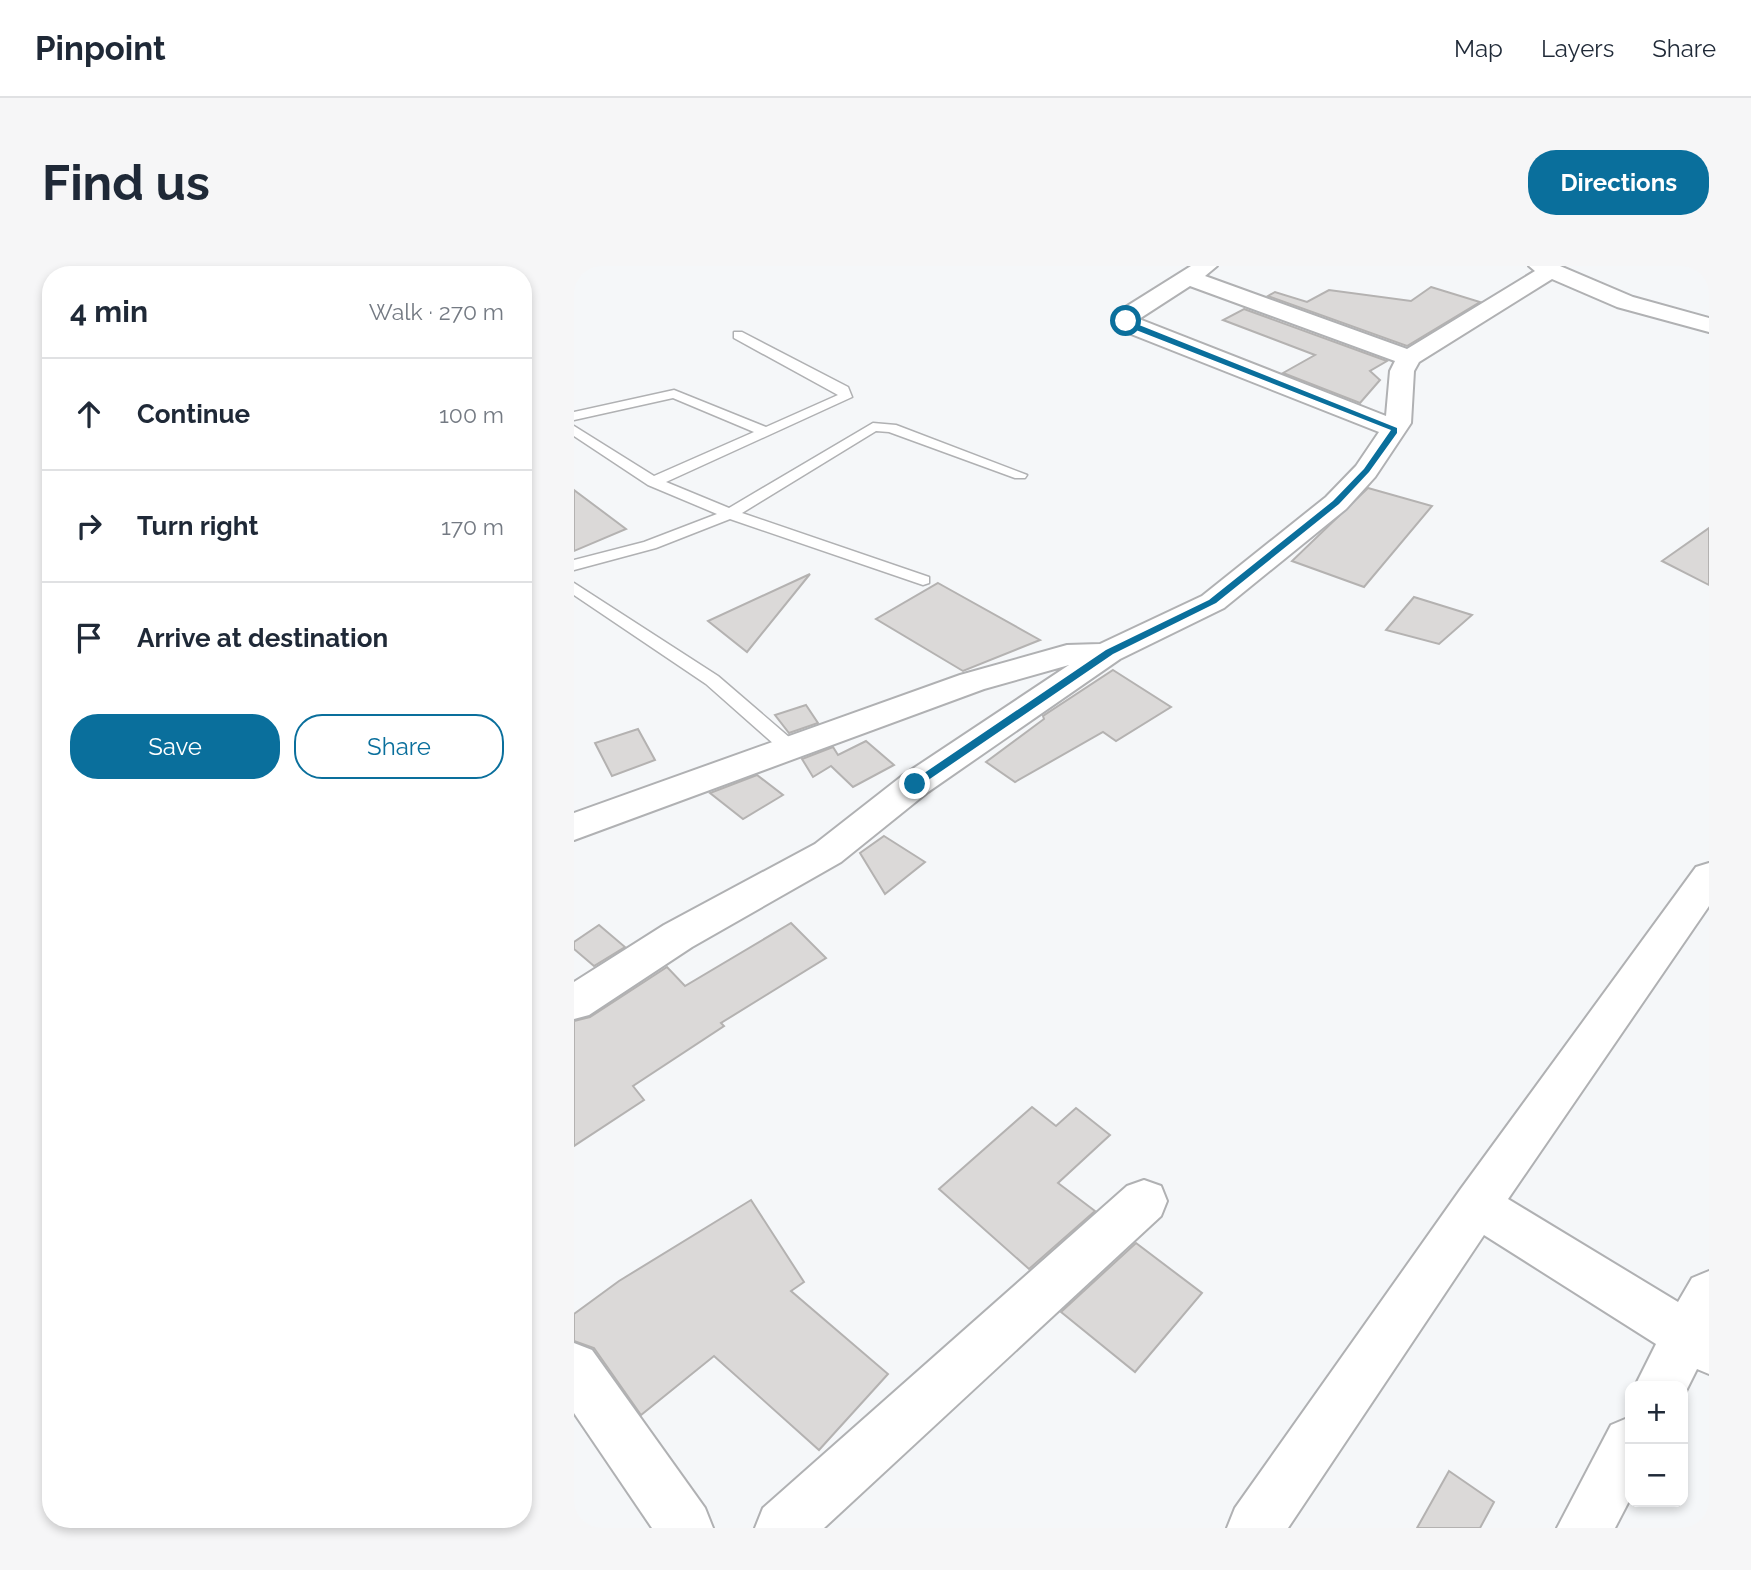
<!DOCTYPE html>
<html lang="en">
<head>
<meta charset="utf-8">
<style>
  :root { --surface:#fff; --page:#f6f6f7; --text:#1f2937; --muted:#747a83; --line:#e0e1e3; --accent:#0a6f9c }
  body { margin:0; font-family:Raleway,sans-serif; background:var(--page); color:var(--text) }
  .controls { position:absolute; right:21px; bottom:21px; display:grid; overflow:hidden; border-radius:14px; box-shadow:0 4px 10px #0003 }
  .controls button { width:63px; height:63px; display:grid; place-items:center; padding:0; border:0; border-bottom:2px solid var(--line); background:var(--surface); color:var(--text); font:35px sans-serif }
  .stop { position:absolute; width:21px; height:21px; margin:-16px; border:5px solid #0a6f9c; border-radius:50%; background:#fff }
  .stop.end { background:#0a6f9c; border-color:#fff; box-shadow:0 2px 7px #0008 }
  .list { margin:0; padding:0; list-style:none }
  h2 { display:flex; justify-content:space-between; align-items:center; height:91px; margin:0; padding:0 28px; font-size:30px }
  h2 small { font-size:23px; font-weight:400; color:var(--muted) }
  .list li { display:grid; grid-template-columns:46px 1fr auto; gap:21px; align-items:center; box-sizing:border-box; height:112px; padding:0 28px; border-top:2px solid var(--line) }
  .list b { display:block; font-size:26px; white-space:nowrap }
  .list em { font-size:23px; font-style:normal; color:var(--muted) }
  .actions { display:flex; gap:14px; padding:21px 28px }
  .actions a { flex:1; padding:16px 0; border:2px solid var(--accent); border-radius:28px; text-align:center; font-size:24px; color:var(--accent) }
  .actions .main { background:var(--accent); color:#fff }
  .icon { flex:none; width:38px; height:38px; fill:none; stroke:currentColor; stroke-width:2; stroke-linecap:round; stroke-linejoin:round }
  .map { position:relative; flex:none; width:1135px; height:1262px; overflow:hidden; border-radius:28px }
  header { display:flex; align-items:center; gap:42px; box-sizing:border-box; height:98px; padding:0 35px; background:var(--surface); border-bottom:2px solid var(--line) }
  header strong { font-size:33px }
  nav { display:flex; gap:38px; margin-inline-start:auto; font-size:24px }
  .intro { display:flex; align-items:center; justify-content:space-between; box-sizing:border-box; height:168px; padding:0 42px }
  h1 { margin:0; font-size:49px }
  .button { padding:18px 32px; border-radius:28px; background:var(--accent); color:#fff; font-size:24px; font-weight:700 }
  main { display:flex; gap:42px; padding:0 42px }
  aside { flex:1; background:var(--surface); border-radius:28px; box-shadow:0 4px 10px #0003 }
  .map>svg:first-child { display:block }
  .building { fill:#dbd9d8; stroke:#b4b2b1; stroke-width:2 }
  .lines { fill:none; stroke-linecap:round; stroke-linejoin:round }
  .lane-casing { stroke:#b0b1b3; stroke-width:3 }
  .street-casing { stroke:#b0b1b3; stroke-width:4 }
  .lane { fill:#fff; fill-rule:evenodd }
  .street { fill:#fff; fill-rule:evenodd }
  .route { fill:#0a6f9c }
</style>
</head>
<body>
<header>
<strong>Pinpoint</strong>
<nav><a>Map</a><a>Layers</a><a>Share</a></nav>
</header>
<div class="intro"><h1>Find us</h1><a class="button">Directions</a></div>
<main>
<aside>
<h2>4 min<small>Walk · 270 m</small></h2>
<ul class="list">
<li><svg class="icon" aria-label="ahead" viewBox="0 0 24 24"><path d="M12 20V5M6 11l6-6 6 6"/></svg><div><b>Continue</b></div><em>100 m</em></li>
<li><svg class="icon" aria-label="right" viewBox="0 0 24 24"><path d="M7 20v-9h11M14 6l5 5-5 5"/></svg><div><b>Turn right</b></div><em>170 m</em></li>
<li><svg class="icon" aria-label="arrive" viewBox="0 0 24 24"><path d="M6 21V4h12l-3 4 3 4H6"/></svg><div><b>Arrive at destination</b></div></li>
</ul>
<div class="actions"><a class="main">Save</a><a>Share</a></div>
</aside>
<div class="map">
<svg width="1135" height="1262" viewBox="0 0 1135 1262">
  <rect width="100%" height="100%" fill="#f5f7f9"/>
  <!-- building -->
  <g class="building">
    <polygon points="857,21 906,36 833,80 694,30 701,26 733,36 755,24 837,35"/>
    <polygon points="670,43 813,95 796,105 806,114 786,137 709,107 741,89 649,54"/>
    <polygon points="794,222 858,240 790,321 718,295"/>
    <polygon points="0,224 52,263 0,285"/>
    <polygon points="1135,262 1135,319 1088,295"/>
    <polygon points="236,308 173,386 134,355"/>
    <polygon points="364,317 466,374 389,405 302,353"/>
    <polygon points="840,331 898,349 865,378 812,364"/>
    <polygon points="539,404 597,441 542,475 529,466 441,516 412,496 470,453 469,450"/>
    <polygon points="232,439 244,457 215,467 201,449"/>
    <polygon points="64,463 81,494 38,510 21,477"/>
    <polygon points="292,475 320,499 279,521 257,500 239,511 228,493 259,481 264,489"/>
    <polygon points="183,509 209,529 169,553 136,527"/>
    <polygon points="310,570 351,596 311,628 286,587"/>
    <polygon points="217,657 252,692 147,757 150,760 59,820 70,834 0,880 0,755 16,751 93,701 111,720"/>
    <polygon points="25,659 51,681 20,700 0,683 0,676"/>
    <polygon points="458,841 482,860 502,842 536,869 484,917 521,945 455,1003 365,923"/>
    <polygon points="177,934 230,1016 217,1025 314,1108 245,1184 140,1090 67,1149 20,1082 0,1075 0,1048 45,1015"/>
    <polygon points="562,977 628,1027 561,1106 487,1046"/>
    <polygon points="875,1205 920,1236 906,1262 843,1262"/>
  </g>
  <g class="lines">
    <defs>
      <g id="lane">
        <polygon points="160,66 168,66 274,121 278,131 92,216 155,242 299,157 322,159 453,209 451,212 441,212 315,166 302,165 168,247 355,311 355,317 349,319 156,253 82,282 0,304 0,294 70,276 143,248 74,219 0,170 0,160 80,210 180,166 99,132 0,154 0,146 100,124 192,161 264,129 160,72"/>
        <polygon points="0,317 144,410 223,478 225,482 223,486 209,486 132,418 0,329"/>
      </g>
      <g id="street">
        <path d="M617,0H643L631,10L833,83L961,5L955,0H986L1059,31L1135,52V66L1043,41L978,13L845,96L840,105L837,157L801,211L772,243L650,342L546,393L354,526L267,596L118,681L15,749L0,753V716L90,659L241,578L328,510L495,399L410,423L0,574V547L386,409L493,379L526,378L628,330L752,231L782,200L805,166L557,68L541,55L550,42ZM616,20L821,95L816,105L812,150L565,53Z"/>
        <polygon points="1135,597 1135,640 934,933 1104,1036 1118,1012 1135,1005 1135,1108 1123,1103 1109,1131 1109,1120 1061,1120 1082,1078 910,969 714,1262 653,1262 661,1242 886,924 1122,601"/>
        <polygon points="570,914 587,920 593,935 587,950 250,1262 181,1262 189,1242 553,920"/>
        <polygon points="0,1077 18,1084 131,1242 139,1262 78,1262 0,1147"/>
        <polygon points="1056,1151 1056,1233 1041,1262 983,1262 1037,1159"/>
      </g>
    </defs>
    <!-- lane casing -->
    <use href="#lane" class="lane-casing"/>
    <!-- street casing -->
    <use href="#street" class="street-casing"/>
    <!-- lane -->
    <use href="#lane" class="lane"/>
    <!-- street -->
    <use href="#street" class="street"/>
  </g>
  <!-- route -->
  <polygon class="route" points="550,53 823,162 823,167 795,206 765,238 642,337 539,388 344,521 337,521 337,516 532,384 635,334 759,235 790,203 815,167 817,164 562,64"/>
</svg>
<div class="controls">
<button>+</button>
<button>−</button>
</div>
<div class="stop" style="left:552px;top:55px"></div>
<div class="stop end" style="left:341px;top:518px"></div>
</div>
</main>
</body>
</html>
